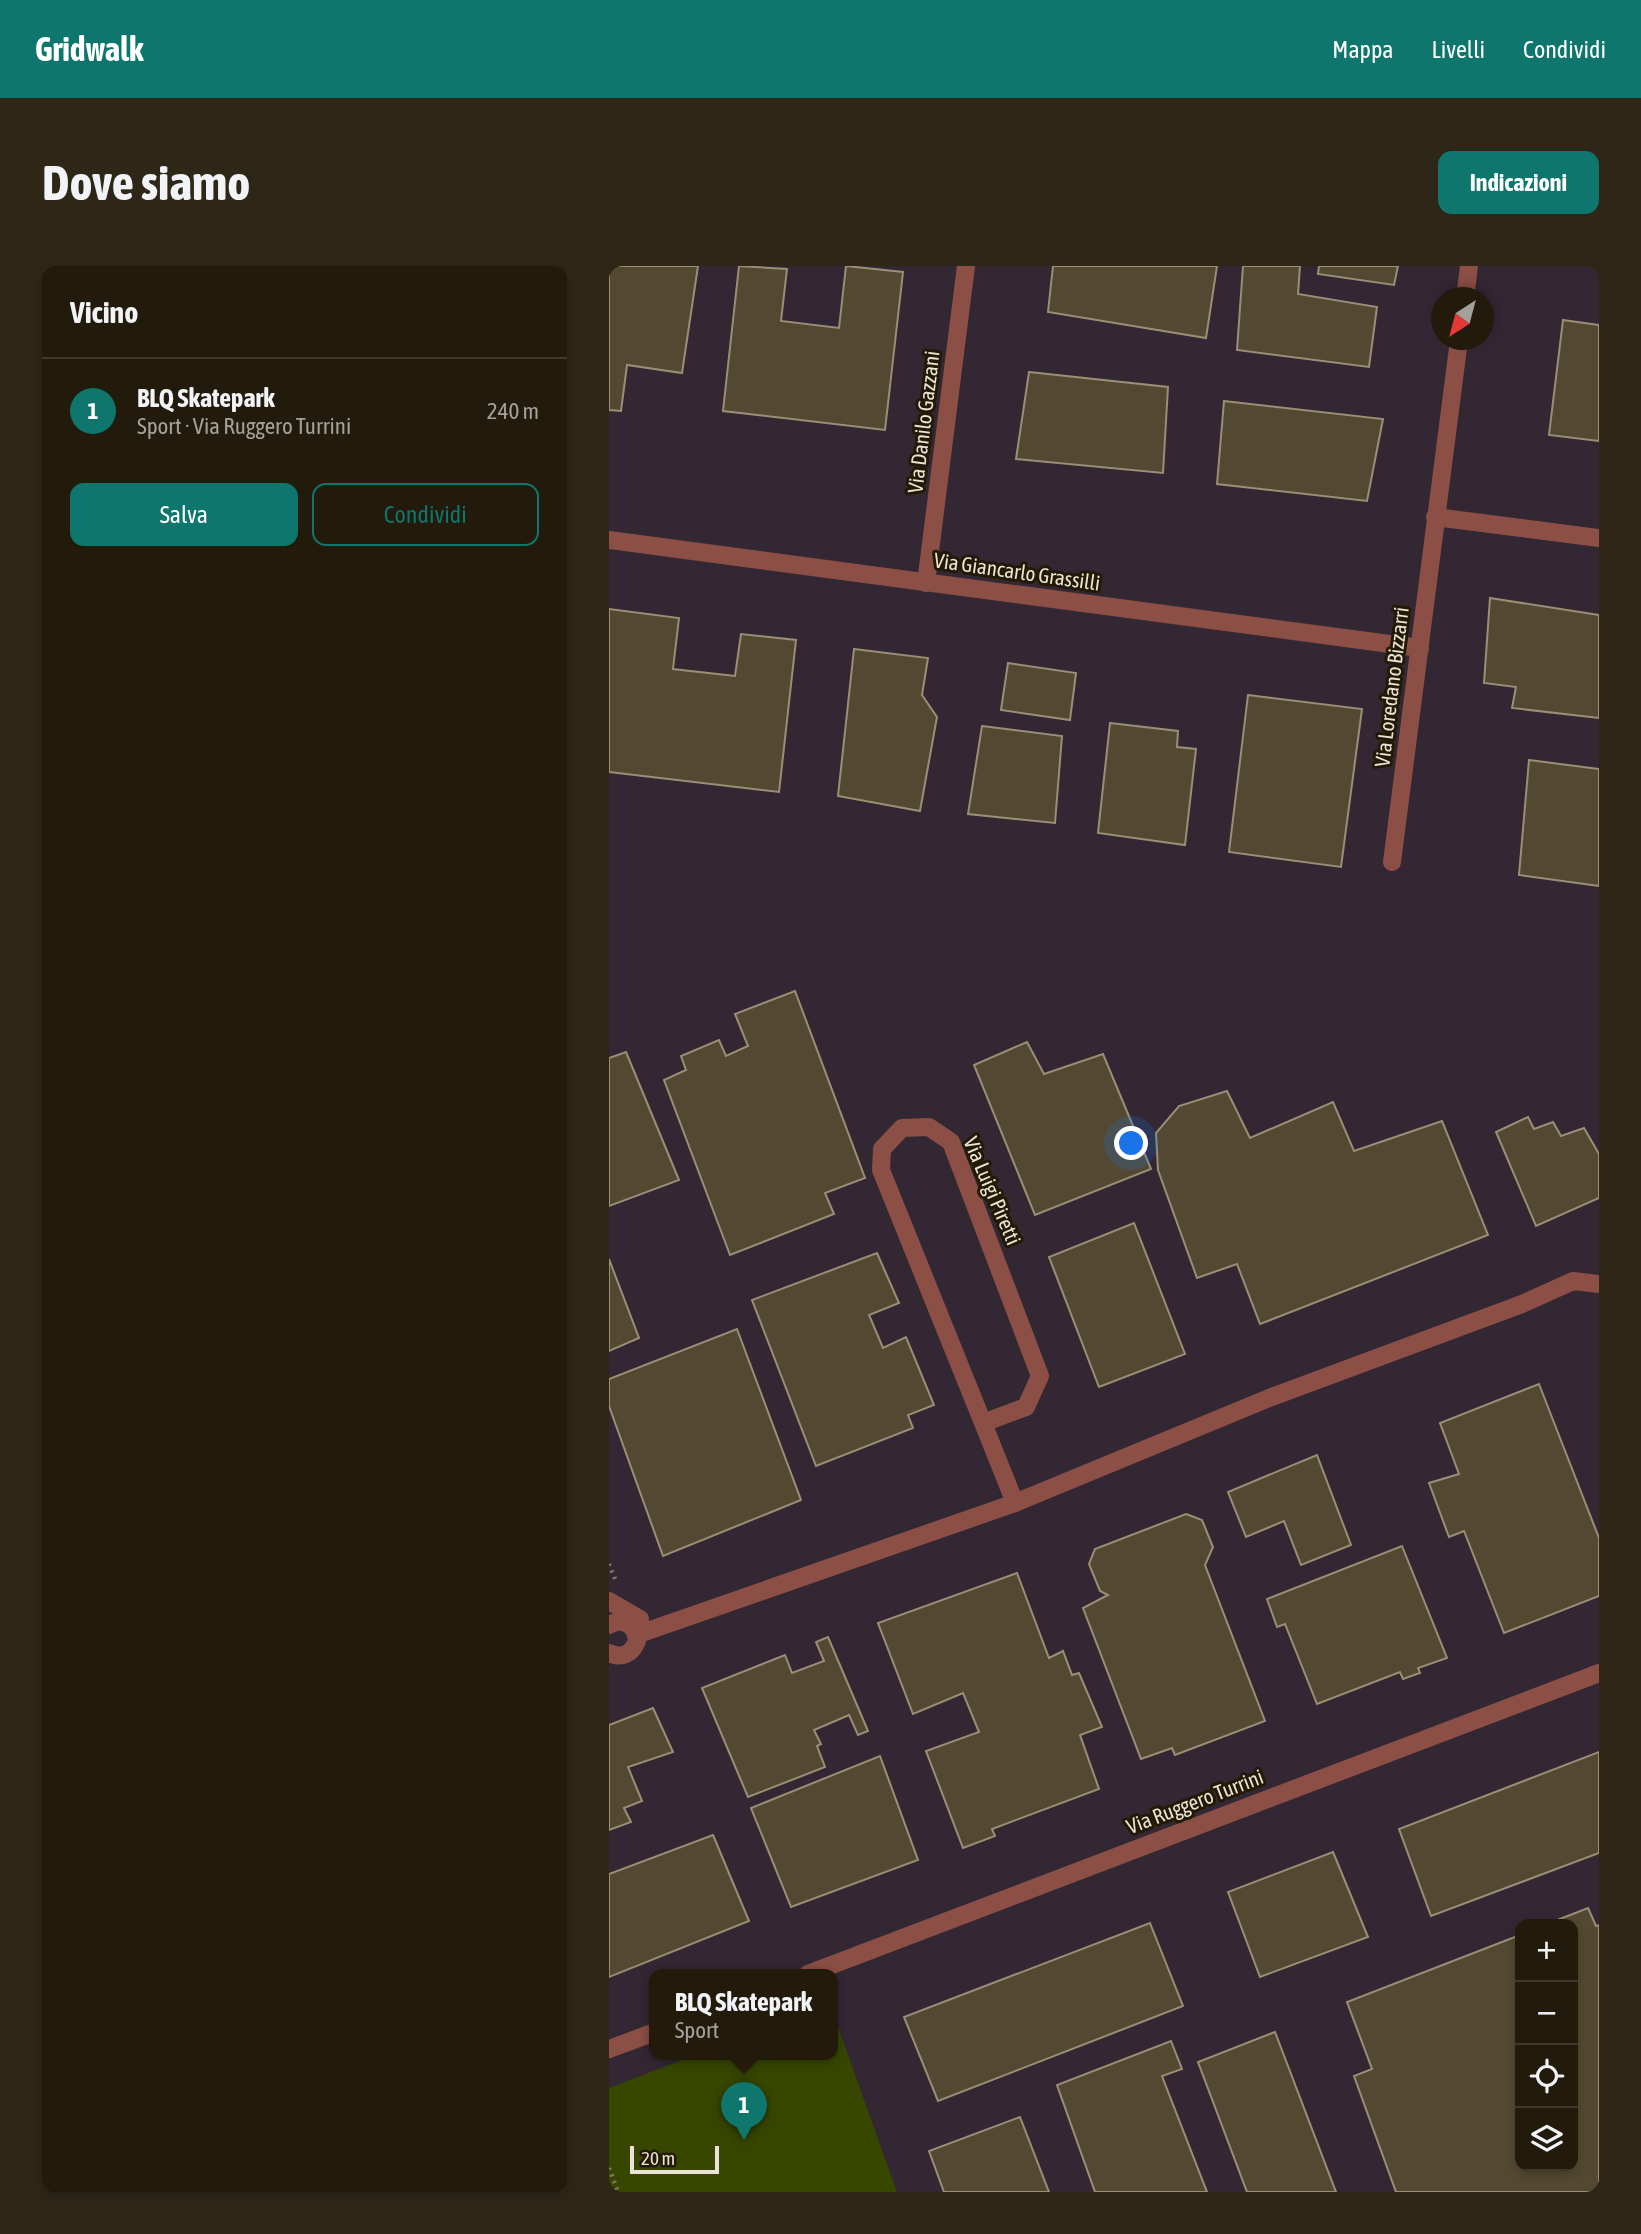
<!DOCTYPE html>
<html lang="it">
<head>
<meta charset="utf-8">
<style>
  :root { --surface:#221a0a; --page:#2e2718; --text:#f1f3f6; --muted:#a2a19c; --line:#3f382b; --accent:#0f766e }
  body { margin:0; font-family:"Asap Condensed",sans-serif; background:var(--page); color:var(--text) }
  .controls { position:absolute; right:21px; bottom:21px; display:grid; overflow:hidden; border-radius:14px; box-shadow:0 4px 10px #0003 }
  .controls button { width:63px; height:63px; display:grid; place-items:center; padding:0; border:0; border-bottom:2px solid var(--line); background:var(--surface); color:var(--text); font:35px sans-serif }
  .compass { position:absolute; left:822px; top:21px; width:63px; height:63px; border-radius:50%; background:var(--surface); box-shadow:0 4px 10px #0003; rotate:216deg }
  .scale { position:absolute; left:21px; bottom:18px; width:89px; box-sizing:border-box; padding-left:7px; border:4px solid #eae4d7; border-top:0; font-size:19px; line-height:24px; white-space:nowrap; color:#eae4d7; -webkit-text-stroke:5px #231a04; paint-order:stroke }
  .you { position:absolute; left:523px; top:878px; width:24px; height:24px; margin:-18px; border:5px solid #fff; border-radius:50%; background:#1a73e8; box-shadow:0 0 0 10px #1a73e833 }
  .badge { display:grid; place-items:center; width:46px; height:46px; border-radius:50%; background:var(--accent); color:#fff; font-size:23px; font-weight:700 }
  .pin { position:absolute; translate:-50% -58px; filter:drop-shadow(0 2px 4px #0008) }
  .pin::after { content:''; position:absolute; top:37px; width:24px; height:21px; background:inherit; clip-path:polygon(0 0,100% 0,50% 100%) }
  .popup { position:absolute; left:40px; top:1703px; width:189px; height:91px; box-sizing:border-box; display:grid; place-content:center; border-radius:14px; background:var(--surface); filter:drop-shadow(0 2px 5px #0005); font-size:23px; white-space:nowrap; color:var(--muted) }
  .popup b { font-size:26px; color:var(--text) }
  .popup::after { content:''; position:absolute; left:50%; top:100%; margin-left:-14px; border:14px solid transparent; border-top-color:var(--surface) }
  .list { margin:0; padding:0; list-style:none }
  h2 { display:flex; justify-content:space-between; align-items:center; height:91px; margin:0; padding:0 28px; font-size:30px }
  h2 small { font-size:23px; font-weight:400; color:var(--muted) }
  .list li { display:grid; grid-template-columns:46px 1fr auto; gap:21px; align-items:center; box-sizing:border-box; height:105px; padding:0 28px; border-top:2px solid var(--line) }
  .list b { display:block; font-size:26px; white-space:nowrap }
  .list p { margin:0; font-size:23px; white-space:nowrap; color:var(--muted) }
  .list em { font-size:23px; font-style:normal; color:var(--muted) }
  .actions { display:flex; gap:14px; padding:21px 28px }
  .actions a { flex:1; padding:16px 0; border:2px solid var(--accent); border-radius:14px; text-align:center; font-size:24px; color:var(--accent) }
  .actions .main { background:var(--accent); color:#fff }
  .icon { flex:none; width:38px; height:38px; fill:none; stroke:currentColor; stroke-width:2; stroke-linecap:round; stroke-linejoin:round }
  .map { position:relative; flex:none; width:990px; height:1926px; overflow:hidden; border-radius:14px }
  header { display:flex; align-items:center; gap:42px; box-sizing:border-box; height:98px; padding:0 35px; background:var(--accent); color:#fff }
  header strong { font-size:33px }
  nav { display:flex; gap:38px; margin-inline-start:auto; font-size:24px }
  .intro { display:flex; align-items:center; justify-content:space-between; box-sizing:border-box; height:168px; padding:0 42px }
  h1 { margin:0; font-size:49px }
  .button { padding:18px 32px; border-radius:14px; background:var(--accent); color:#fff; font-size:24px; font-weight:700 }
  main { display:flex; gap:42px; padding:0 42px }
  aside { flex:1; background:var(--surface); border-radius:14px; box-shadow:0 4px 10px #0003 }
  .map>svg:first-child { display:block }
  .industrial { fill:#332734; fill-rule:evenodd }
  .green { fill:#374700 }
  .building { fill:#534932; stroke:#9a8f75; stroke-width:2 }
  .lines { fill:none; stroke-linecap:round; stroke-linejoin:round }
  .path { stroke:#827a68; stroke-width:4.5; stroke-dasharray:2 5; stroke-linecap:butt }
  .service { stroke:#8b4f45; stroke-width:18 }
  .minor { stroke:#8b4f45; stroke-width:18 }
  .labels { text-anchor:middle; stroke-width:6; stroke-linejoin:round; paint-order:stroke }
  .street-label { font-size:21px; fill:#eae4d7; stroke:#231a04 }
</style>
</head>
<body>
<header>
<strong>Gridwalk</strong>
<nav><a>Mappa</a><a>Livelli</a><a>Condividi</a></nav>
</header>
<div class="intro"><h1>Dove siamo</h1><a class="button">Indicazioni</a></div>
<main>
<aside>
<h2>Vicino<small></small></h2>
<ul class="list">
<li><span class="badge">1</span><div><b>BLQ Skatepark</b><p>Sport · Via Ruggero Turrini</p></div><em>240 m</em></li>
</ul>
<div class="actions"><a class="main">Salva</a><a>Condividi</a></div>
</aside>
<div class="map">
<svg width="990" height="1926" viewBox="0 0 990 1926">
  <rect width="100%" height="100%" fill="#2d230d"/>
  <!-- industrial -->
  <path class="industrial" d="M0,0H990V1926H0ZM832,32H874V74H832ZM911,1658H964V1900H911ZM46,1708H224V1788H46Z"/>
  <!-- green -->
  <polygon class="green" points="224,1747 288,1926 0,1926 0,1822 89,1788 224,1788"/>
  <!-- building -->
  <g class="building">
    <polygon points="0,0 89,0 73,107 18,99 12,145 0,144"/>
    <polygon points="130,0 178,3 172,55 230,62 237,0 294,6 276,164 114,145"/>
    <polygon points="444,0 608,0 597,72 439,46"/>
    <polygon points="634,0 691,0 689,28 768,41 760,101 628,84"/>
    <polygon points="710,0 789,0 785,19 709,8"/>
    <polygon points="954,54 990,59 990,175 940,169"/>
    <polygon points="420,106 559,121 554,207 407,193"/>
    <polygon points="615,135 774,153 758,235 608,218"/>
    <polygon points="881,332 990,349 990,452 903,442 907,421 875,417"/>
    <polygon points="0,343 70,352 64,403 126,410 132,368 187,374 170,526 0,506"/>
    <polygon points="245,383 319,392 313,429 328,451 311,545 229,530"/>
    <polygon points="399,397 467,407 461,454 392,444"/>
    <polygon points="639,429 753,443 732,601 620,586"/>
    <polygon points="501,457 569,465 568,481 587,483 576,579 489,567"/>
    <polygon points="373,460 453,470 446,557 359,548"/>
    <polygon points="920,494 990,503 990,620 910,609"/>
    <polygon points="186,725 256,912 216,927 225,948 121,989 55,814 77,804 72,790 110,774 117,790 139,780 126,748"/>
    <polygon points="418,776 435,808 494,788 542,903 426,949 365,799"/>
    <polygon points="17,786 70,914 0,940 0,792"/>
    <polygon points="618,825 641,872 724,836 745,885 833,855 879,969 651,1058 628,998 588,1012 549,904 547,867 570,840"/>
    <polygon points="919,851 925,863 944,856 952,870 975,862 990,888 990,932 927,960 887,866"/>
    <polygon points="525,957 576,1088 490,1121 440,991"/>
    <polygon points="268,987 290,1037 260,1049 274,1082 297,1071 325,1139 299,1149 304,1162 207,1200 143,1034"/>
    <polygon points="0,993 30,1072 0,1085"/>
    <polygon points="128,1063 192,1234 54,1290 0,1140 0,1113"/>
    <polygon points="930,1118 990,1272 990,1330 895,1367 855,1265 840,1271 820,1217 850,1208 831,1157"/>
    <polygon points="708,1189 742,1279 692,1299 675,1255 637,1271 619,1226"/>
    <polygon points="577,1248 593,1254 604,1281 596,1299 656,1455 566,1489 563,1482 532,1493 474,1342 499,1329 491,1325 480,1298 486,1283"/>
    <polygon points="793,1280 838,1392 809,1402 811,1407 794,1413 791,1406 708,1438 676,1358 668,1361 658,1333"/>
    <polygon points="408,1307 440,1392 454,1385 463,1409 470,1407 493,1461 471,1469 490,1523 383,1563 386,1570 354,1582 317,1485 370,1466 354,1427 304,1448 269,1357"/>
    <polygon points="219,1371 259,1465 249,1469 240,1449 205,1464 212,1478 208,1480 216,1501 139,1531 93,1422 176,1389 183,1407 215,1395 207,1376"/>
    <polygon points="44,1442 64,1486 19,1501 33,1535 15,1542 22,1556 0,1564 0,1459"/>
    <polygon points="990,1486 990,1587 822,1650 790,1563"/>
    <polygon points="271,1490 309,1594 182,1641 142,1542"/>
    <polygon points="104,1569 140,1655 0,1711 0,1608"/>
    <polygon points="724,1586 759,1671 651,1711 619,1626"/>
    <polygon points="979,1642 987,1660 990,1659 990,1926 787,1926 745,1810 763,1803 738,1736 911,1669 911,1900 964,1900 964,1658 938,1658"/>
    <polygon points="541,1657 574,1740 329,1835 295,1751"/>
    <polygon points="666,1766 727,1926 638,1926 589,1796"/>
    <polygon points="562,1775 573,1803 553,1810 598,1926 486,1926 448,1819"/>
    <polygon points="411,1851 440,1926 335,1926 320,1885"/>
  </g>
  <g class="lines">
    <!-- path -->
    <g class="path">
      <polyline points="0,1298 6,1313"/>
      <polyline points="0,1902 9,1926"/>
    </g>
    <!-- service -->
    <polyline class="service" points="374,1157 272,904 273,883 293,862 320,861 342,876 431,1110 417,1141 374,1157 406,1237"/>
    <!-- minor -->
    <g class="minor">
      <polyline points="856,32 860,0"/>
      <polyline points="826,251 990,272"/>
      <polyline points="0,274 811,382"/>
      <polyline points="317,317 357,0"/>
      <polyline points="783,596 850,74"/>
      <polyline points="0,1335 31,1353"/>
      <path d="M0,1359C14,1351 27,1359 28,1375C23,1388 13,1393 0,1387"/>
      <polyline points="27,1369 406,1237 660,1132 913,1038 964,1015 990,1018"/>
      <polyline points="199,1708 990,1407"/>
      <polyline points="0,1783 46,1766"/>
    </g>
  </g>
  <g class="labels">
    <!-- street labels -->
    <g class="street-label">
      <text transform="translate(315 156) rotate(-83)" y="7">Via Danilo Gazzani</text>
      <text transform="translate(408 306) rotate(8)" y="7">Via Giancarlo Grassilli</text>
      <text transform="translate(783 421) rotate(-83)" y="7">Via Loredano Bizzarri</text>
      <text transform="translate(383 925) rotate(67)" y="7">Via Luigi Piretti</text>
      <text transform="translate(586 1536) rotate(-21)" y="7">Via Ruggero Turrini</text>
    </g>
  </g>
</svg>
<div class="controls">
<button>+</button>
<button>−</button>
<button><svg class="icon" aria-label="locate" viewBox="0 0 24 24"><circle cx="12" cy="12" r="6"/><path d="M12 2v4M12 18v4M2 12h4M18 12h4"/></svg></button>
<button><svg class="icon" aria-label="layers" viewBox="0 0 24 24"><path d="M12 4l9 5-9 5-9-5zM3 14l9 5 9-5"/></svg></button>
</div>
<svg class="compass" viewBox="-18 -18 36 36"><path d="M0-13l5 13h-10z" fill="#e53935"/><path d="M0 13l5-13h-10z" fill="#a2a19c"/></svg>
<div class="scale">20 m</div>
<div class="you"></div>
<div class="pin badge" style="left:135px;top:1874px">1</div>
<div class="popup"><b>BLQ Skatepark</b>Sport</div>
</div>
</main>
</body>
</html>
